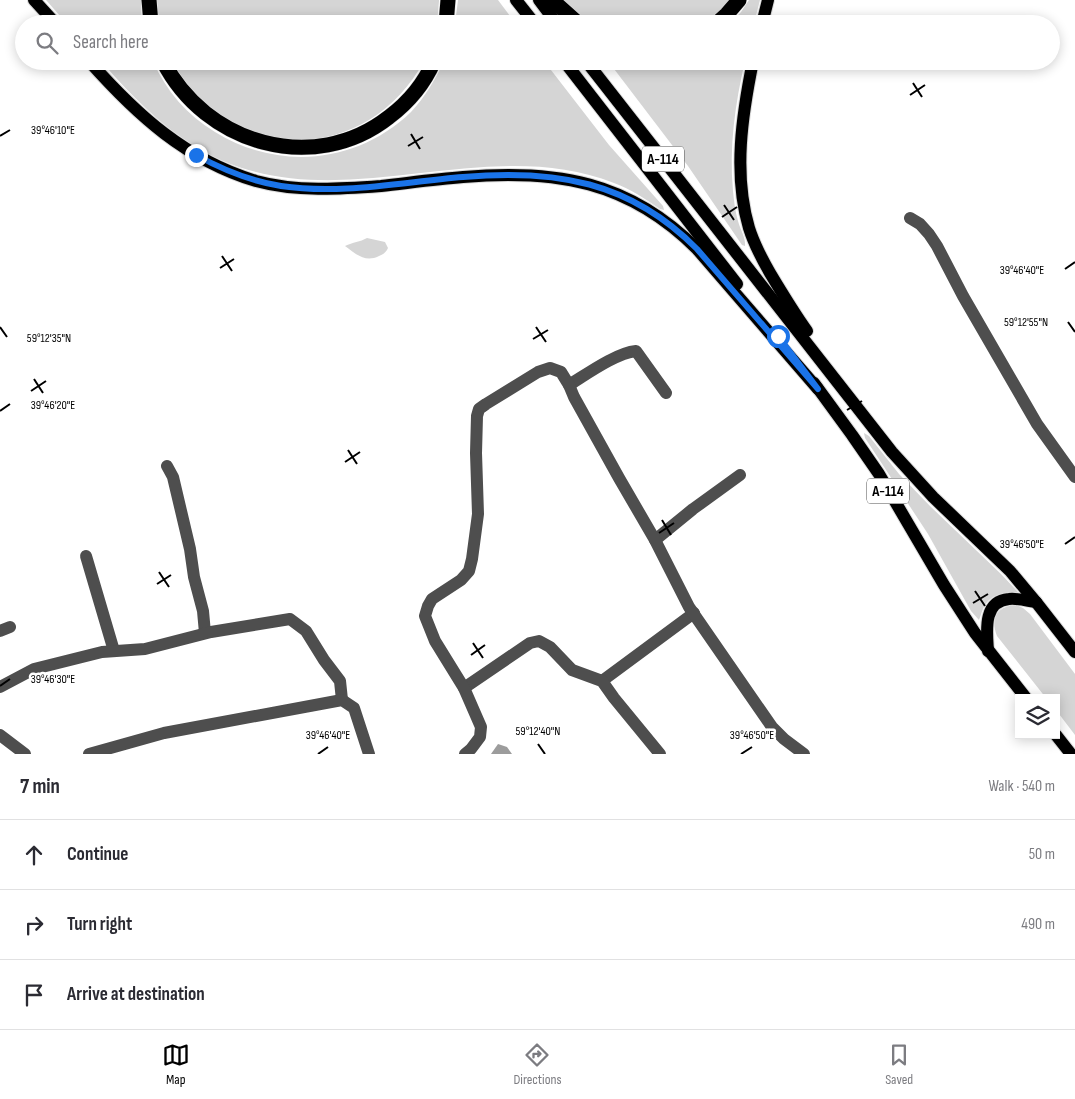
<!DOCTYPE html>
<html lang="en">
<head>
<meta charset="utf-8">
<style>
  :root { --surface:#fff; --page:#f2f2f3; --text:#2b2b33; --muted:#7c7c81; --line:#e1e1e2; --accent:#000 }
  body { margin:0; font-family:"Sofia Sans Condensed",sans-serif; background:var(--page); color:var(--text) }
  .controls { position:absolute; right:15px; bottom:15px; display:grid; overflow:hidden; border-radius:0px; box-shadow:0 2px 12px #0003 }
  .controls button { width:45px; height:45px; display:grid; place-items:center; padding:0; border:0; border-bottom:1px solid var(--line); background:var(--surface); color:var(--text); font:25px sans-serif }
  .stop { position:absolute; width:15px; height:15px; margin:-11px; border:4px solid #1a73e8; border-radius:50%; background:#fff }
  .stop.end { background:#1a73e8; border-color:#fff; box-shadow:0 1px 5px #0008 }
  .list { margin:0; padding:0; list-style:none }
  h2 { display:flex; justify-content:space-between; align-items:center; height:65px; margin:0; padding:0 20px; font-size:21px }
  h2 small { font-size:16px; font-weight:400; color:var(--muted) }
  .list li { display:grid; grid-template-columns:32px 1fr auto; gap:15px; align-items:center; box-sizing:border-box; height:70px; padding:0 20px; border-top:1px solid var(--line) }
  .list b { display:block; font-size:19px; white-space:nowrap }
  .list em { font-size:16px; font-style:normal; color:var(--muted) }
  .icon { flex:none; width:28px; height:28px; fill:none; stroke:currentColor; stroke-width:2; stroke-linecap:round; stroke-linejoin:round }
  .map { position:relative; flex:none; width:1075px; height:754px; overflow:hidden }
  .search { position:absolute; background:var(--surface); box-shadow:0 2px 12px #0003; left:15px; right:15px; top:15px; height:55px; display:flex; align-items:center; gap:12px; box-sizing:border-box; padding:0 18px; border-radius:28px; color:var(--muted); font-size:19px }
  .sheet { height:275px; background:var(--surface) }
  nav { display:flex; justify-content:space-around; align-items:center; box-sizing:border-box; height:70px; border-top:1px solid var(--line); background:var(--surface); font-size:14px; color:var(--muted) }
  nav a { display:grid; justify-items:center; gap:2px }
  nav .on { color:var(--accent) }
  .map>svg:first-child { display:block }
  .green { fill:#d5d5d5 }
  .water { fill:#9c9c9c }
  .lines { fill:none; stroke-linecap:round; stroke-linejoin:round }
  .major-casing { stroke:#dbdbdb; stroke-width:14 }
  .highway-casing { stroke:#dbdbdb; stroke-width:16 }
  .minor { stroke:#4e4e4e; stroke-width:12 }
  .major { stroke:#000; stroke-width:12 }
  .highway { stroke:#000; stroke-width:15 }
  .route { stroke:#1a73e8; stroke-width:6 }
  .ticks { fill:none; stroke:#000; stroke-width:2 }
  .labels { text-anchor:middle; stroke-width:5; stroke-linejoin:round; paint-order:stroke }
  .shield { fill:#fff; stroke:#4c4c4c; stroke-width:1 }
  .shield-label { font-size:15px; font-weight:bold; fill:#000 }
  .ticks-label { font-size:12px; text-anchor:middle; fill:#000; stroke:#fff; stroke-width:5; stroke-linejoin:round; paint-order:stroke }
</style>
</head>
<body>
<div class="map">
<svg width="1075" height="754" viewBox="0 0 1075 754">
  <rect width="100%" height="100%" fill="#fff"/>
  <!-- green -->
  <g class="green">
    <polygon points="46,0 141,0 142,24 67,24"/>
    <polygon points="157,0 439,0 439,1 437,24 159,24"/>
    <polygon points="458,0 498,0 516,24 455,24"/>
    <polygon points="563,0 730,0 721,10 702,24 592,24 580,15"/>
    <polygon points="749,0 760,0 754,24 729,24 741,12"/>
    <path d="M101,61H153C166,91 187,115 215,132C278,171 357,164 411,112C425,97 435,80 444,61H544L609,145L663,206L664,210L660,209C645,199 631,189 614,183C486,133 350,215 223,161C174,140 135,100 101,61Z"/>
    <path d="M171,61H424C380,142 284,166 210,108C194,96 183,78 171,61Z"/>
    <path d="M608,61H745C735,104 729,147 733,191C734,201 735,211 738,221C740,229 746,238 745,246L742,245L688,166Z"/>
    <path d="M367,238L385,242L388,248C386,252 384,254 379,256C365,263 356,254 345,246C353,242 360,242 367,238Z"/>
    <path d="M864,433L869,436L899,474L931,507L1001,574L1018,592C1005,593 993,593 985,605C982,610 981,615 979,620L971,611L928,534L865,438Z"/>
    <path d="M1016,605L1023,608L1030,614L1075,674V735L1056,710V698H1046L997,636C990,618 997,606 1016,605Z"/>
  </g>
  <!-- water -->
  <polygon class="water" points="498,744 507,747 512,754 491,754"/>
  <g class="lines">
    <defs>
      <g id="major">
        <polyline points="34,0 56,24"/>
        <polyline points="516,0 535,24"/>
        <polyline points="539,0 557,24"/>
        <polyline points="762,24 768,0"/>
        <path d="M89,61C137,115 186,160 256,181C296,192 340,189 381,186C408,183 436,179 463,177C556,169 629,181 697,249L818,389"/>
        <polyline points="564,61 737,284"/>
        <polyline points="586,61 892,452 933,497 1010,571 1036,602 1075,652"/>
        <path d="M753,61C742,115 733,174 749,228C754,244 762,259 770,273C782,293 794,313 807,331"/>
        <polyline points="814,383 852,435 879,474 944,585 975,633 1026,698"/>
        <path d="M988,651C987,633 982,601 1009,599C1018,598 1028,601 1036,602"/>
        <polyline points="1056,735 1071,754"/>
      </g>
      <g id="highway">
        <polyline points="149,0 151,24"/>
        <polyline points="552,0 579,24"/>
        <polyline points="446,24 448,0"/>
        <polyline points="716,24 727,14 739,0"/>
        <path d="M163,61C205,144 314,176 389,117C409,102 424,84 434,61"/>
      </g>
    </defs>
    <!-- major casing -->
    <use href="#major" class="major-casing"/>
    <!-- highway casing -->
    <use href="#highway" class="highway-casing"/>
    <!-- minor -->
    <g class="minor">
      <polyline points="910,218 920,224 929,234 937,246 963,296 1037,424 1075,477"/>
      <path d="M569,385C587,374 616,353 636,351L666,393"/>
      <polyline points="167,466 173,477 190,549 194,577 203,611 205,633"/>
      <polyline points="655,540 693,509 740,475"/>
      <polyline points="86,556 114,651"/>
      <polyline points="0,631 10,627"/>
      <polyline points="602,681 694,613"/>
      <polyline points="0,687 34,669 102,652 145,649 211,632 290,619 306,631 324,660 340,681 342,700"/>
      <polyline points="464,688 530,643 539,641 550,647 572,670 602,681 614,698 660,754"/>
      <polyline points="0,735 25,754"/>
      <polyline points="89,754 164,733 342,700 354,708 369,754"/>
      <polyline points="465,754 471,749 480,737 481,727 464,688 435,641 425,616 428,606 432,599 461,580 469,571 472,559 478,514 476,453 477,416 479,409 486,404 538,372 550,368 561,372 569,385 574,397 619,478 655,540 689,607 772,727 784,739 804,754"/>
    </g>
    <!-- major -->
    <use href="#major" class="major"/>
    <!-- highway -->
    <use href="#highway" class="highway"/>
  </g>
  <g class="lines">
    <!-- route -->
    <path class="route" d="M196,155C223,170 250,181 281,186C341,195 402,182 463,177C555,169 630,181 697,249L818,389L778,336"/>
  </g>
  <!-- ticks -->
  <path class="ticks" d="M913,83L922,97M910,95L925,85M411,134L420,149M0,136L10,130M408,146L423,137M724,205L734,220M722,217L737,207M222,256L232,271M220,268L234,259M1065,269L1075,262M1068,322L1075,332M0,327L7,337M536,327L546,342M533,339L548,330M34,379L43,393M31,391L46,381M850,398L859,413M847,410L862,401M0,411L10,404M348,450L357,464M345,462L360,452M662,520L671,535M659,533L674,523M1065,544L1075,537M159,572L169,587M157,584L171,575M975,591L985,606M973,603L988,594M473,643L483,658M471,655L485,645M0,686L10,679M538,744L545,754M318,754L328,747M741,754L752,747"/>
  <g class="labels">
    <!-- shield labels -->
    <g class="shield">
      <rect x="642" y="146.5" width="42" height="25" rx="4"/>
      <rect x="867" y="478.5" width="42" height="25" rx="4"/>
    </g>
    <g class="shield-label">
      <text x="663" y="164">А-114</text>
      <text x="888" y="496">А-114</text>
    </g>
  </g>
  <g class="ticks-label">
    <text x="53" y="134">39°46'10"E</text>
    <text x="1022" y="274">39°46'40"E</text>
    <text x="1026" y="326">59°12'55"N</text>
    <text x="49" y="342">59°12'35"N</text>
    <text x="53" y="409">39°46'20"E</text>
    <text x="1022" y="548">39°46'50"E</text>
    <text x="53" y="683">39°46'30"E</text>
    <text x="538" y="735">59°12'40"N</text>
    <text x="328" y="739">39°46'40"E</text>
    <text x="752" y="739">39°46'50"E</text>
  </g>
</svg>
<div class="controls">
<button><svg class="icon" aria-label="layers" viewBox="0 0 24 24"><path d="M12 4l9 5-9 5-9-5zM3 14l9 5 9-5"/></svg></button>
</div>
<div class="stop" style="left:778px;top:336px"></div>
<div class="stop end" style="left:196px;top:155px"></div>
<div class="search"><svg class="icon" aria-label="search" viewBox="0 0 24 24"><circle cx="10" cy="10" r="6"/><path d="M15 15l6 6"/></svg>Search here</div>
</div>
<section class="sheet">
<h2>7 min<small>Walk · 540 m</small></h2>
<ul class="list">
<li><svg class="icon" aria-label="ahead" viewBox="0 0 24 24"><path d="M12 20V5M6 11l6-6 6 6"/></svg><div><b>Continue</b></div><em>50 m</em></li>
<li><svg class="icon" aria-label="right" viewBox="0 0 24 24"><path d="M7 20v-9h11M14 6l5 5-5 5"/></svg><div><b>Turn right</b></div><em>490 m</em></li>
<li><svg class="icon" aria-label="arrive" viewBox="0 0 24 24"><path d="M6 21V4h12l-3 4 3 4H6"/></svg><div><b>Arrive at destination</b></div></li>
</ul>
</section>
<nav>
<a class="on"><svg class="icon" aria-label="map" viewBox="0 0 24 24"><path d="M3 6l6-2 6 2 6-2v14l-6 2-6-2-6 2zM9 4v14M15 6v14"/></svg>Map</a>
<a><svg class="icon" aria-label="directions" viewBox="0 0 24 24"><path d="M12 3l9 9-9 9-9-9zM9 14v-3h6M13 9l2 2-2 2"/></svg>Directions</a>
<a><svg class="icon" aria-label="saved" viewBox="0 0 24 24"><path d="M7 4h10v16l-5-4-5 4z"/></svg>Saved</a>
</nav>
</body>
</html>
